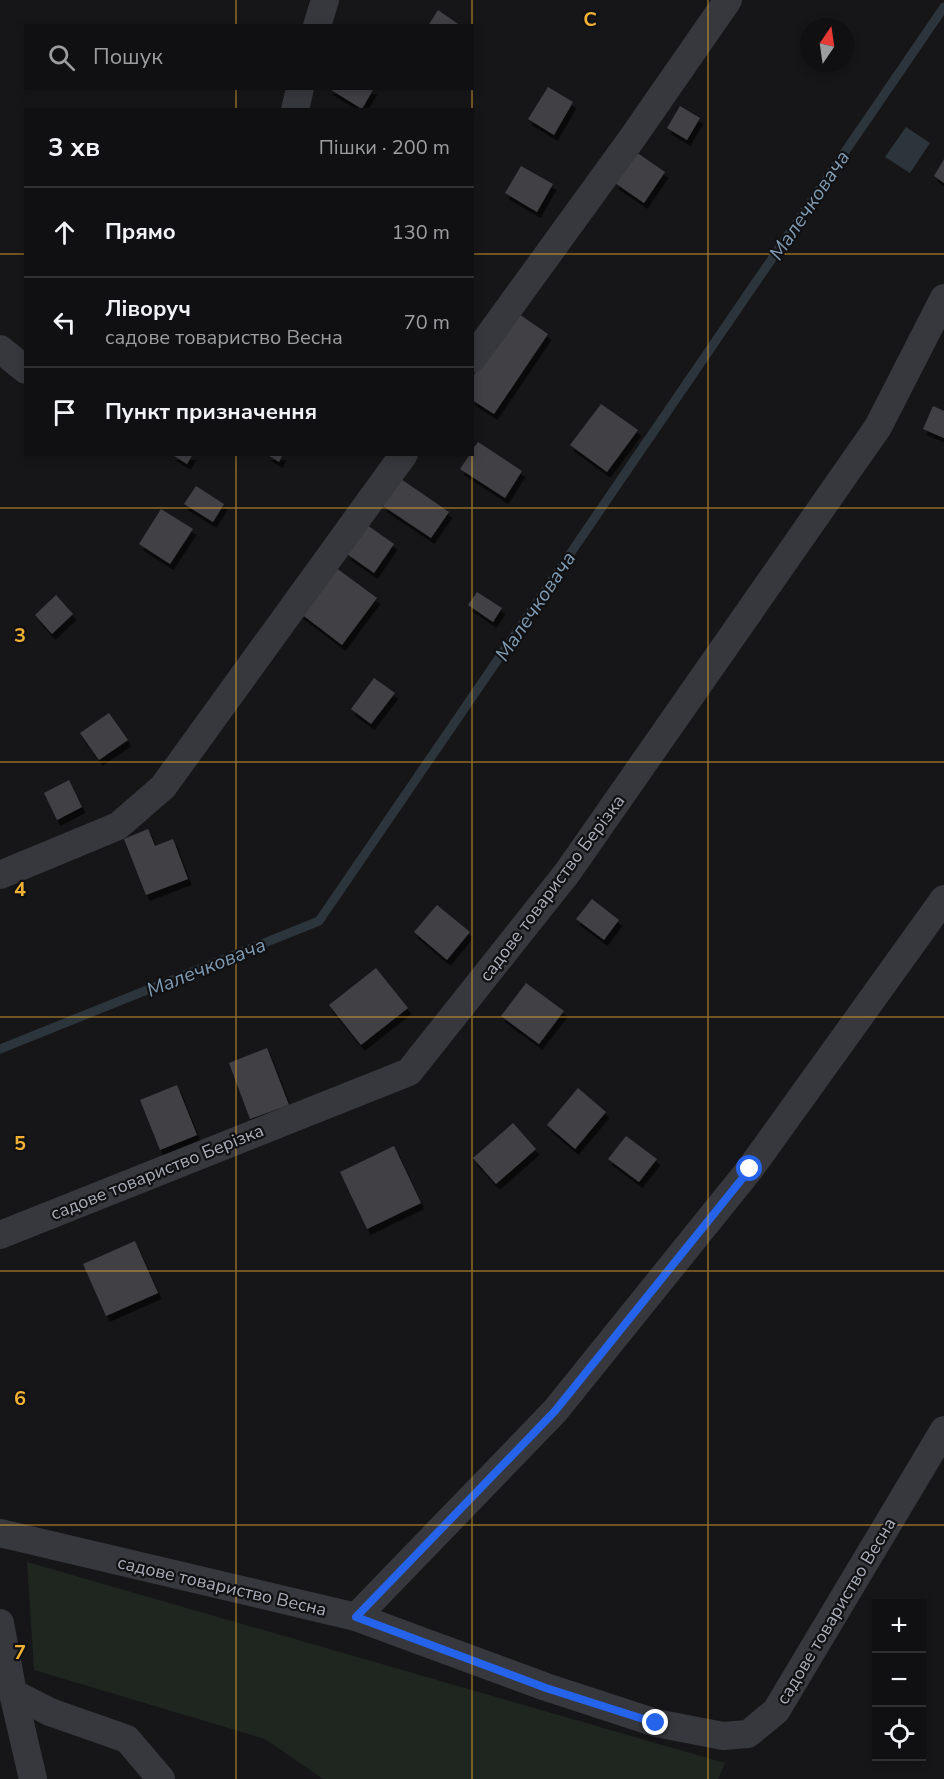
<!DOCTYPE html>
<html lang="uk">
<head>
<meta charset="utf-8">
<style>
  :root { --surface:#101012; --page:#1e1e20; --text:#f1f3f6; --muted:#9c9d9f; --line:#303032 }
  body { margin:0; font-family:"Nunito Sans",sans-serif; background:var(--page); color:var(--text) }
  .controls { position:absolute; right:18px; bottom:18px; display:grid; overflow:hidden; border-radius:0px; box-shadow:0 3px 9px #0003 }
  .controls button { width:54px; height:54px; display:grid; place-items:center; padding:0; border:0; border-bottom:2px solid var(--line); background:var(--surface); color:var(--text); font:30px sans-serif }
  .compass { position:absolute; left:800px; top:18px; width:54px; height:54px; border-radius:50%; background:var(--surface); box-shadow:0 3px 9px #0003; rotate:13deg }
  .stop { position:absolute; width:18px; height:18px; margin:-14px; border:4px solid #2563eb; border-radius:50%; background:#fff }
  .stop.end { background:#2563eb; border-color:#fff; box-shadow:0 2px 6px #0008 }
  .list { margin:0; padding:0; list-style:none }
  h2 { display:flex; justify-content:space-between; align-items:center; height:78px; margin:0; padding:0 24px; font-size:26px }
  h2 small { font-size:20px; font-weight:400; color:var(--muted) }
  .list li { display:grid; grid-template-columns:39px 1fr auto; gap:18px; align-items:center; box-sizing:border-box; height:90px; padding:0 24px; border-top:2px solid var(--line) }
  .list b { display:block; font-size:22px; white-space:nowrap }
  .list p { margin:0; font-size:20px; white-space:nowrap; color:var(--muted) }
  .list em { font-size:20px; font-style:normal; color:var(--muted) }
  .icon { flex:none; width:33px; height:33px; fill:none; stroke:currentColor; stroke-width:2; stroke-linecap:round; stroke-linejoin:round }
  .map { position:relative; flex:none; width:944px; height:1779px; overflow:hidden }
  .search { position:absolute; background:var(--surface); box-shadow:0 3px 9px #0003; left:24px; top:24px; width:450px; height:66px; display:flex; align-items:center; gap:15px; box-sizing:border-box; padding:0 21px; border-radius:0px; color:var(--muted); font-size:22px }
  .panel { position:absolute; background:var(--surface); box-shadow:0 3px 9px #0003; left:24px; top:108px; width:450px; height:348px; border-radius:0px }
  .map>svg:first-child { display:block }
  .green { fill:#1e261f }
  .water { fill:#2c353c }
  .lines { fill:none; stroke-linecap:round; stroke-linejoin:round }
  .stream { stroke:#2c353c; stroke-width:9 }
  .building { fill:#404145; filter:url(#shadow) }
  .minor { stroke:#37383d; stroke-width:28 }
  .route { stroke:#2563eb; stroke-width:8 }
  .grid { fill:none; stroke:#f2b134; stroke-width:1.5; stroke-opacity:0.55 }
  .labels { text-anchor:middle; stroke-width:4.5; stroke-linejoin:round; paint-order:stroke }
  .street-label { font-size:18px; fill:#a8adb8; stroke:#111113 }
  .water-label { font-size:20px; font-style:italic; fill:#7f9bb3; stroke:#111113 }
  .grid-label { font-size:20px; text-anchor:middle; font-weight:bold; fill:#f2b134; stroke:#111113; stroke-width:4.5; stroke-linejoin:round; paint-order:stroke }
</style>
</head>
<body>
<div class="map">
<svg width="944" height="1779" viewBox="0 0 944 1779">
  <defs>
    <filter id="shadow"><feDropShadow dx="3.5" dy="6" stdDeviation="0" flood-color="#0009"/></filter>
  </defs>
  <rect width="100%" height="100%" fill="#161618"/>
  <!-- green -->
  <polygon class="green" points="27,1562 725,1763 718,1779 323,1779 265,1739 34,1670"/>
  <!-- water -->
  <polygon class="water" points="906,127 930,143 910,173 885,157"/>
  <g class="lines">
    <!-- stream -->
    <polyline class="stream" points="0,1049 319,921 944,7"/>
  </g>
  <!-- building -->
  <g class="building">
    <polygon points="438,10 461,26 428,26"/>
    <polygon points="548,87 573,102 554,135 528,119"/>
    <polygon points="328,88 374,88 362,109"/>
    <polygon points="680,106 700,118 687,140 667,128"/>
    <polygon points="636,152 665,172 644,203 615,183"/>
    <polygon points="944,159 944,183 934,176"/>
    <polygon points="521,166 553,184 537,212 505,193"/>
    <polygon points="516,312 548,334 494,414 472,400 472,378"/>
    <polygon points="601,404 638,430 607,472 570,445"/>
    <polygon points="933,406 944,411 944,438 923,429"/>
    <polygon points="478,442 522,471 505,498 460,469 470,454 472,454 472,450"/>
    <polygon points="171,454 193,454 187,464"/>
    <polygon points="266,454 283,454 279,462"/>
    <polygon points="401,479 449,512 431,538 383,506"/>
    <polygon points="196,486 224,504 213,522 184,504"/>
    <polygon points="161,509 193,529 170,564 139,544"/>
    <polygon points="367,525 394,544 374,573 347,554"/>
    <polygon points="335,567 377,598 342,645 300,613"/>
    <polygon points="477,592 502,608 493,622 468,605"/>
    <polygon points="56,595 73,614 52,634 35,615"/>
    <polygon points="374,678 395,693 371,724 351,709"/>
    <polygon points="109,713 128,740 99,760 80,733"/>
    <polygon points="69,780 82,807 57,820 44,793"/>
    <polygon points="148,829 155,846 173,839 188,879 146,895 124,839"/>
    <polygon points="592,899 619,920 604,940 576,919"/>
    <polygon points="437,905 470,932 447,960 414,932"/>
    <polygon points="376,968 408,1008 361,1045 329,1005"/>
    <polygon points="526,983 564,1011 539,1044 501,1016"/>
    <polygon points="267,1048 289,1105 250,1119 229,1063"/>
    <polygon points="177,1085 197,1135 160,1150 140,1100"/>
    <polygon points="578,1088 606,1112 575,1149 547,1125"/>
    <polygon points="513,1123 536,1149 496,1184 473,1158"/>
    <polygon points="626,1136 657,1159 639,1182 608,1159"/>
    <polygon points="394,1146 421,1203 367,1229 340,1172"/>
    <polygon points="135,1241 158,1293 106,1316 83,1264"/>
  </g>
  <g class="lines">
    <!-- minor -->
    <g class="minor">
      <polyline points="317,26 325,0"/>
      <polyline points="295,110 300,88"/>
      <polyline points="0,349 26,370"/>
      <polyline points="472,359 633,137 728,0"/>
      <polyline points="0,875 118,826 163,787 404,454"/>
      <polyline points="0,1235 409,1072 567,873 878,427 944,298"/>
      <polyline points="0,1533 356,1617 546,1687 656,1723 723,1736 748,1734 776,1711 944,1430"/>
      <polyline points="356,1617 555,1411 750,1169 944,899"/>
      <polyline points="0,1623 13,1693 33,1779"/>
      <polyline points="13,1693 50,1712 127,1739 161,1779"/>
    </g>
  </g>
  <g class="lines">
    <!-- route -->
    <polyline class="route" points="656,1723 546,1688 356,1617 555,1411 750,1169"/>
  </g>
  <!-- grid -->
  <path class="grid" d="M236,0V26M472,0V26M708,0V1779M236,88V110M472,88V110M0,254H26M472,254H944M236,454V1779M472,454V1779M0,508H944M0,762H944M0,1017H944M0,1271H944M0,1525H944"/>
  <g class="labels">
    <!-- street labels -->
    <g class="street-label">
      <text transform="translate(552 888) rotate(-53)" y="6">садове товариство Берізка</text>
      <text transform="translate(157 1172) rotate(-22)" y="6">садове товариство Берізка</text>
      <text transform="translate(222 1586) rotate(13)" y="6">садове товариство Весна</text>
      <text transform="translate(836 1611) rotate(-59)" y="6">садове товариство Весна</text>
    </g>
    <!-- water labels -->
    <g class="water-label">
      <text transform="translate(809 205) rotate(-56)" y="7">Малечковача</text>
      <text transform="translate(535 606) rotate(-56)" y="7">Малечковача</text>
      <text transform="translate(206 967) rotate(-22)" y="7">Малечковача</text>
    </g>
  </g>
  <g class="grid-label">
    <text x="590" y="26">C</text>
    <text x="20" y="642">3</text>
    <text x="20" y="896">4</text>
    <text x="20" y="1150">5</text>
    <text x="20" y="1405">6</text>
    <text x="20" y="1659">7</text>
  </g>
</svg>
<div class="controls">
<button>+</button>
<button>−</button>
<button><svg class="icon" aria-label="locate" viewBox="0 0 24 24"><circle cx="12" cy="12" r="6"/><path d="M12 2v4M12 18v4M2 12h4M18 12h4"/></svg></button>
</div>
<svg class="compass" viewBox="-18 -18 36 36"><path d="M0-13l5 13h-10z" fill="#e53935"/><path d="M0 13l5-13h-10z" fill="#9c9d9f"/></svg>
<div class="stop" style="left:750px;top:1169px"></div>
<div class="stop end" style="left:656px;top:1723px"></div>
<div class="search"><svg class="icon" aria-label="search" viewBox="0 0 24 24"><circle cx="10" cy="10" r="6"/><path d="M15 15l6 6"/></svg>Пошук</div>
<section class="panel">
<h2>3 хв<small>Пішки · 200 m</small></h2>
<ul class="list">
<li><svg class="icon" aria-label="ahead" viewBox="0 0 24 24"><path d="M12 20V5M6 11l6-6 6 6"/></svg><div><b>Прямо</b></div><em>130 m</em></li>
<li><svg class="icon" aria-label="left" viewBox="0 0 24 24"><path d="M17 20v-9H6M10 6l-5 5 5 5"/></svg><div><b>Ліворуч</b><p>садове товариство Весна</p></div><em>70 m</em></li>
<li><svg class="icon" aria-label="arrive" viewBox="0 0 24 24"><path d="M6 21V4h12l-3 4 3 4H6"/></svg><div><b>Пункт призначення</b></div></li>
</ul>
</section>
</div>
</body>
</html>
